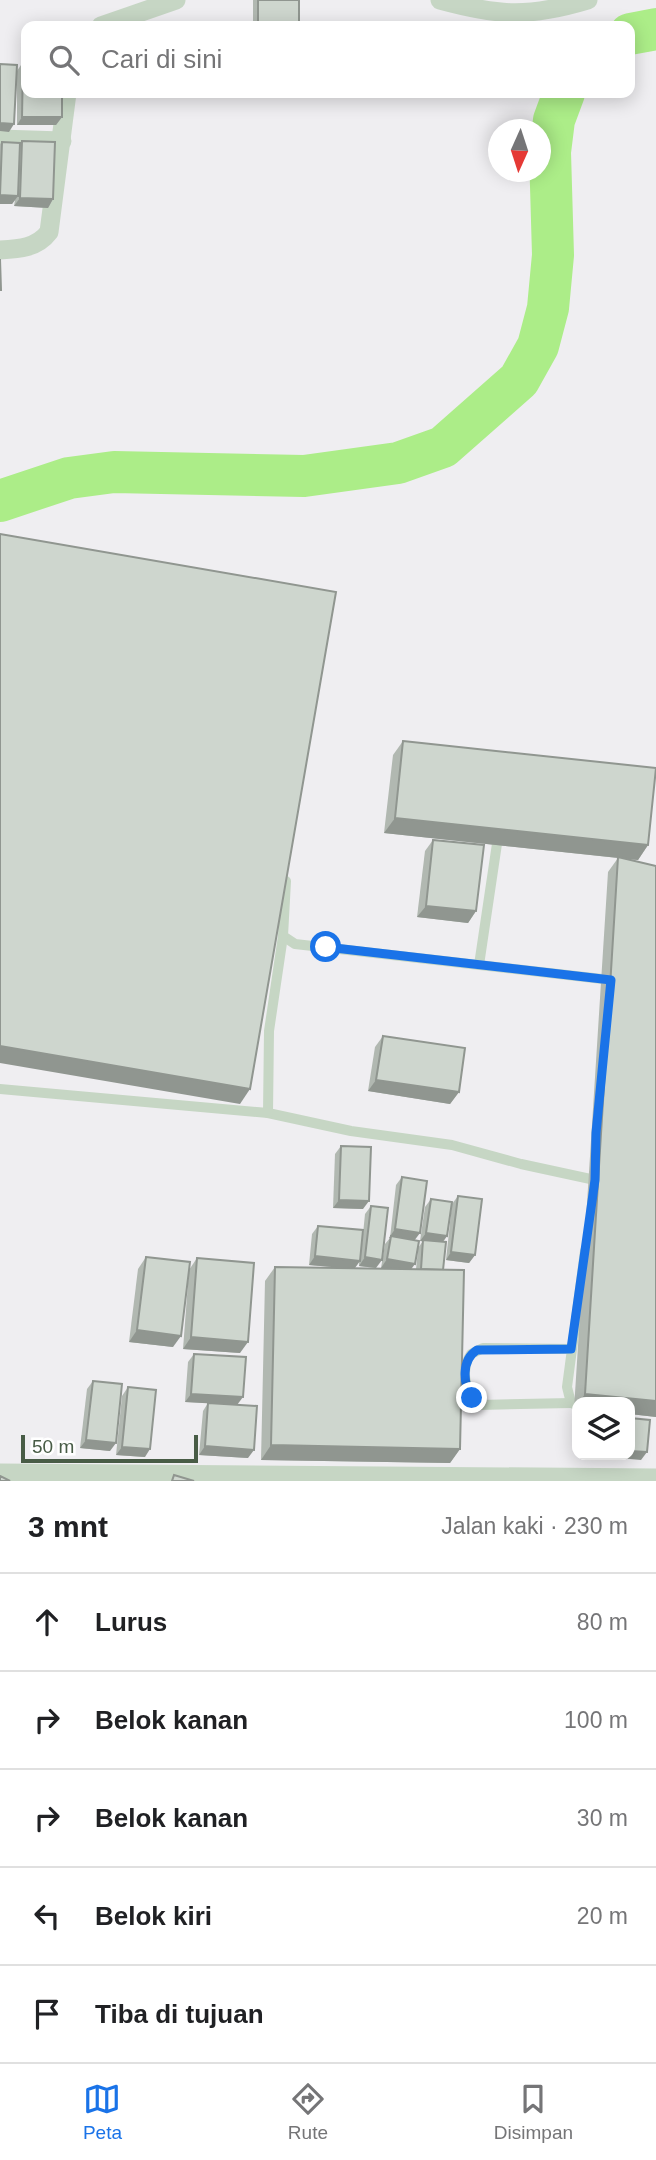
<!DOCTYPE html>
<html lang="id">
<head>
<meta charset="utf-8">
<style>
  :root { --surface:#fff; --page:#f6f6f6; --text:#202124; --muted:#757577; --line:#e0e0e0; --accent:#1a73e8 }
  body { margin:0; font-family:Arial,sans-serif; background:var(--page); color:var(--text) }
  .controls { position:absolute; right:21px; bottom:21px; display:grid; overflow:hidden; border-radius:14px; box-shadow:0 4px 18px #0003 }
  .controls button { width:63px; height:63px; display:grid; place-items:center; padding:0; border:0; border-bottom:2px solid var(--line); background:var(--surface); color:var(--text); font:35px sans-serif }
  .compass { position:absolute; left:488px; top:119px; width:63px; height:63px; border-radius:50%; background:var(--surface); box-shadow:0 4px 18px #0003; rotate:183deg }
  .scale { position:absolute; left:21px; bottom:18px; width:177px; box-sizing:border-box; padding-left:7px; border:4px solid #485c46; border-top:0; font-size:19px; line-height:24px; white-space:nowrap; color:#485c46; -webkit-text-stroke:5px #fff; paint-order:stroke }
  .stop { position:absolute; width:21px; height:21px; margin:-16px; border:5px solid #1a73e8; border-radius:50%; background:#fff }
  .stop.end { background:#1a73e8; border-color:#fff; box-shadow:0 2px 7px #0008 }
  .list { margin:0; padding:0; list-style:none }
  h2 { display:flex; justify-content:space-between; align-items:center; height:91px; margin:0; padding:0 28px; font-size:30px }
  h2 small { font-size:23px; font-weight:400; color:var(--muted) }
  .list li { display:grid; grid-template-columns:46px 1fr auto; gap:21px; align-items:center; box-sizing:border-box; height:98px; padding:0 28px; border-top:2px solid var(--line) }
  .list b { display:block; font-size:26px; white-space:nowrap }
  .list em { font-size:23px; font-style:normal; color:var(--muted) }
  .icon { flex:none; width:38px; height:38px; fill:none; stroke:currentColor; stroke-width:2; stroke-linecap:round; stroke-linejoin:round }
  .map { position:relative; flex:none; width:656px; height:1481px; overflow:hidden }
  .search { position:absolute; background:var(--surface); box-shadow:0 4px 18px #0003; left:21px; right:21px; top:21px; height:77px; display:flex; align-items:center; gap:18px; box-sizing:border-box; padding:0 24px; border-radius:14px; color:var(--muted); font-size:26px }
  .sheet { height:581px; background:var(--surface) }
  nav { display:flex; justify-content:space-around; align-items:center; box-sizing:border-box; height:98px; border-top:2px solid var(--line); background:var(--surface); font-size:19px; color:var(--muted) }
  nav a { display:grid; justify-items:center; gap:4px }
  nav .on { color:var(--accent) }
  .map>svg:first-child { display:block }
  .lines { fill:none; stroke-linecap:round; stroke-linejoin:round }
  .river { stroke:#aced88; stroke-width:42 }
  .lane { stroke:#c6d6c4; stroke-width:10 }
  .street { stroke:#c6d6c4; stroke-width:19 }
  .wall { fill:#b1b8b1; fill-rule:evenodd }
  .shaded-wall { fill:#909690 }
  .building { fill:#ced6ce; stroke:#909690; stroke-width:2 }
  .route { stroke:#1a73e8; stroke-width:9 }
</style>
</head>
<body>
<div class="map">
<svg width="656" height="1481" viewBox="0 0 656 1481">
  <rect width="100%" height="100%" fill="#efeef1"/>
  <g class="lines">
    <!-- river -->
    <g class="river">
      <polyline points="630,34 656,29"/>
      <polyline points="0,501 69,478 114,472 304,476 398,463 443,447 519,380 538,346 548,308 553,255 550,152 554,120 564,93"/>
    </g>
    <!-- lane -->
    <g class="lane">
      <polyline points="286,881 283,936 295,944 611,980"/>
      <polyline points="283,936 269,1031 268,1113 351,1131 452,1145 521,1164 595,1180 595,1184"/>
      <polyline points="479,965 498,837"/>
      <polyline points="0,1089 268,1113"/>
      <path d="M571,1403L479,1405C465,1392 460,1370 471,1354L483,1348L571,1349"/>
      <polyline points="577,1405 571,1403 567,1387 585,1251"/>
    </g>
    <!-- street -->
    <g class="street">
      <path d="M440,0C499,16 528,18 588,0"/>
      <polyline points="101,26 176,0"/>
      <polyline points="0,139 62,141"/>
      <path d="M0,250C19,249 37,248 49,232L67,93"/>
      <polyline points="0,1473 656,1478"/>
    </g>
  </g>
  <!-- wall -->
  <g class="wall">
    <rect x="253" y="0" width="46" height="26"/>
    <polygon points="23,62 62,117 56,125 17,125 17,71"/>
    <polygon points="22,141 53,199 48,208 14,206 15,200 12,204 0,204 0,144 2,142 19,145"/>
    <polygon points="403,741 648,845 638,860 623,859 656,866 656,1417 630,1414 630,1402 577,1402 577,1409 574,1409 608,872 618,858 384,833 393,755"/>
    <polygon points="433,840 476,911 468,923 417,917 425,851"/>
    <polygon points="383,1036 459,1092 450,1104 368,1091 375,1047"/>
    <polygon points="341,1146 363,1209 333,1208 335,1154"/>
    <path d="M402,1177L415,1240L418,1248L423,1241H420L425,1207L431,1199L447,1236L443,1242V1270L460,1449L450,1463L261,1460L265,1281L275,1267L345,1268L309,1265L312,1234L318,1226L362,1244L365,1214L371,1206L376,1268L359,1266V1262L355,1268L389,1269L381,1268L385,1244L390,1238L396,1185ZM418,1250L416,1269H411Z"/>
    <polygon points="458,1196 475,1255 469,1263 446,1260 452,1204"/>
    <polygon points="146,1257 173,1347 129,1342 138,1269"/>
    <polygon points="197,1258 240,1353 183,1349 189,1270"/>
    <polygon points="194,1354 238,1405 248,1458 199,1455 203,1411 208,1403 185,1402 188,1362"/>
    <polygon points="93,1381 110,1451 80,1448 87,1389"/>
    <polygon points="128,1387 145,1457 116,1455 122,1396"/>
  </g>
  <!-- shaded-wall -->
  <g class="shaded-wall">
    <polygon points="22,117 62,117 56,125 17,125"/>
    <polygon points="0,123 14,124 9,132 0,131"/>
    <polygon points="0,195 18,196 12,204 0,204"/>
    <polygon points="20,198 53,199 48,208 14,206"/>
    <polygon points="395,818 648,845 638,860 384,833"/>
    <polygon points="426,906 476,911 468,923 417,917"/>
    <polygon points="0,1046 250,1089 240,1104 0,1063"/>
    <polygon points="376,1080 459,1092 450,1104 368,1091"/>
    <polygon points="339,1200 369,1201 363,1209 333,1208"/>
    <polygon points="395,1229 420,1233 414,1241 389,1238"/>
    <polygon points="426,1233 447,1236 441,1244 420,1241"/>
    <polygon points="451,1252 475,1255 469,1263 446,1260"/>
    <polygon points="315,1256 360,1261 354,1269 309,1265"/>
    <polygon points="365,1257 382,1260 376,1268 359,1266"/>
    <polygon points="387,1259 415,1264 409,1272 381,1268"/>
    <polygon points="137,1330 181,1336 173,1347 129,1342"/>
    <polygon points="191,1337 248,1342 240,1353 183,1349"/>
    <polygon points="191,1394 243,1397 237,1405 185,1402"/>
    <polygon points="585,1394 656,1401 656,1417 630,1414 630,1402 579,1402"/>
    <polygon points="86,1440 116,1443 110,1451 80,1448"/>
    <polygon points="271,1445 460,1449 450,1463 261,1460"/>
    <polygon points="205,1446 254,1450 248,1458 199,1455"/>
    <polygon points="122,1447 150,1449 145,1457 116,1455"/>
    <polygon points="630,1451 647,1452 641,1460 585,1455 630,1455"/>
  </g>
  <!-- building -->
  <g class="building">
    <rect x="258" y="0" width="41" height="26"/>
    <polygon points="23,62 26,62 26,93 62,93 62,117 22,117"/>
    <polygon points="0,64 17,65 14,124 0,123"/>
    <polygon points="22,141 55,142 53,199 20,198"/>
    <polygon points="2,142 20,143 18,196 0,195"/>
    <polygon points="0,259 1,290 0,290"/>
    <polygon points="0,534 336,592 250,1089 0,1046"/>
    <polygon points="403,741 656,768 648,845 395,818"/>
    <polygon points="433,840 484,845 476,911 426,906"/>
    <polygon points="618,857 656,866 656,1401 585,1394"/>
    <polygon points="383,1036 465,1048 459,1092 376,1080"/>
    <polygon points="341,1146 371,1147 369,1201 339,1200"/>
    <polygon points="402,1177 427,1181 420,1233 395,1229"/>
    <polygon points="458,1196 482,1199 475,1255 451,1252"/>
    <polygon points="431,1199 452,1202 447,1236 426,1233"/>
    <polygon points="371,1206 388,1208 382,1260 365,1257"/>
    <polygon points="318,1226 363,1230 360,1261 315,1256"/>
    <polygon points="391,1236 419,1241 415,1264 387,1259"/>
    <polygon points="423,1240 446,1242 443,1270 421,1269"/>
    <polygon points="146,1257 190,1262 181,1336 137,1330"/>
    <polygon points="197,1258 254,1263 248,1342 191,1337"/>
    <polygon points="275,1267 464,1270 460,1449 271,1445"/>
    <polygon points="194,1354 246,1357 243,1397 191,1394"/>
    <polygon points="93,1381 122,1384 116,1443 86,1440"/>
    <polygon points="128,1387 156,1390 150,1449 122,1447"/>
    <polygon points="208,1403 257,1406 254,1450 205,1446"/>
    <polygon points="630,1418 650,1420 647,1452 630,1451"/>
    <polygon points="174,1475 194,1481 172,1481"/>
    <polygon points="0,1476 10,1481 0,1481"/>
  </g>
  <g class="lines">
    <!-- route -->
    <path class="route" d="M326,947L611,980L596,1133L595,1180L571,1349L477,1350C461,1360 463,1384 472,1398"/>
  </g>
</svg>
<div class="controls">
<button><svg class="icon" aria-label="layers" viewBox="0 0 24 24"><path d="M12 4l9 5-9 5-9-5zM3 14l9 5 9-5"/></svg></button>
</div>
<svg class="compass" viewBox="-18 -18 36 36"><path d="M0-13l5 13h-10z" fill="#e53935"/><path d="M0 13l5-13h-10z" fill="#757577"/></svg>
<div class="scale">50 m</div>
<div class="stop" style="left:326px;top:947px"></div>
<div class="stop end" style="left:472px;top:1398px"></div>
<div class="search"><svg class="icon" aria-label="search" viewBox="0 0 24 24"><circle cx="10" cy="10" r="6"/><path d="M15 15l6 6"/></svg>Cari di sini</div>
</div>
<section class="sheet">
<h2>3 mnt<small>Jalan kaki · 230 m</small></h2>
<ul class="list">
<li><svg class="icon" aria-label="ahead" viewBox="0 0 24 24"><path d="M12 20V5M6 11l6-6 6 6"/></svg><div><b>Lurus</b></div><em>80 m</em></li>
<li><svg class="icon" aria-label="right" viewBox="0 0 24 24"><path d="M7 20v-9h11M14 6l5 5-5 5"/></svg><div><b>Belok kanan</b></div><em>100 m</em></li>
<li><svg class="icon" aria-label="right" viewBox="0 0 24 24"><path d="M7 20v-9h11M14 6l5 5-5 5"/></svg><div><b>Belok kanan</b></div><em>30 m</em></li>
<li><svg class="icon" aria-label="left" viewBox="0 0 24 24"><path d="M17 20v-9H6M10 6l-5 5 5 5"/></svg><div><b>Belok kiri</b></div><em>20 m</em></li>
<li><svg class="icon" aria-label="arrive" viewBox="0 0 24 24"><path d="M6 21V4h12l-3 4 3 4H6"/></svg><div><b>Tiba di tujuan</b></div></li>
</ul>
</section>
<nav>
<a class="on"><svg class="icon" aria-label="map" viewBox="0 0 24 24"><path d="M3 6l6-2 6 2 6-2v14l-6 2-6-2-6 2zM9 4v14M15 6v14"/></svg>Peta</a>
<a><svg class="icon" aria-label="directions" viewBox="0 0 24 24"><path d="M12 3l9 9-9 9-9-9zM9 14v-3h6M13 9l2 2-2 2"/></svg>Rute</a>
<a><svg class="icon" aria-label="saved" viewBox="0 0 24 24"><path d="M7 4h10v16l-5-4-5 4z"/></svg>Disimpan</a>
</nav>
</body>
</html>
